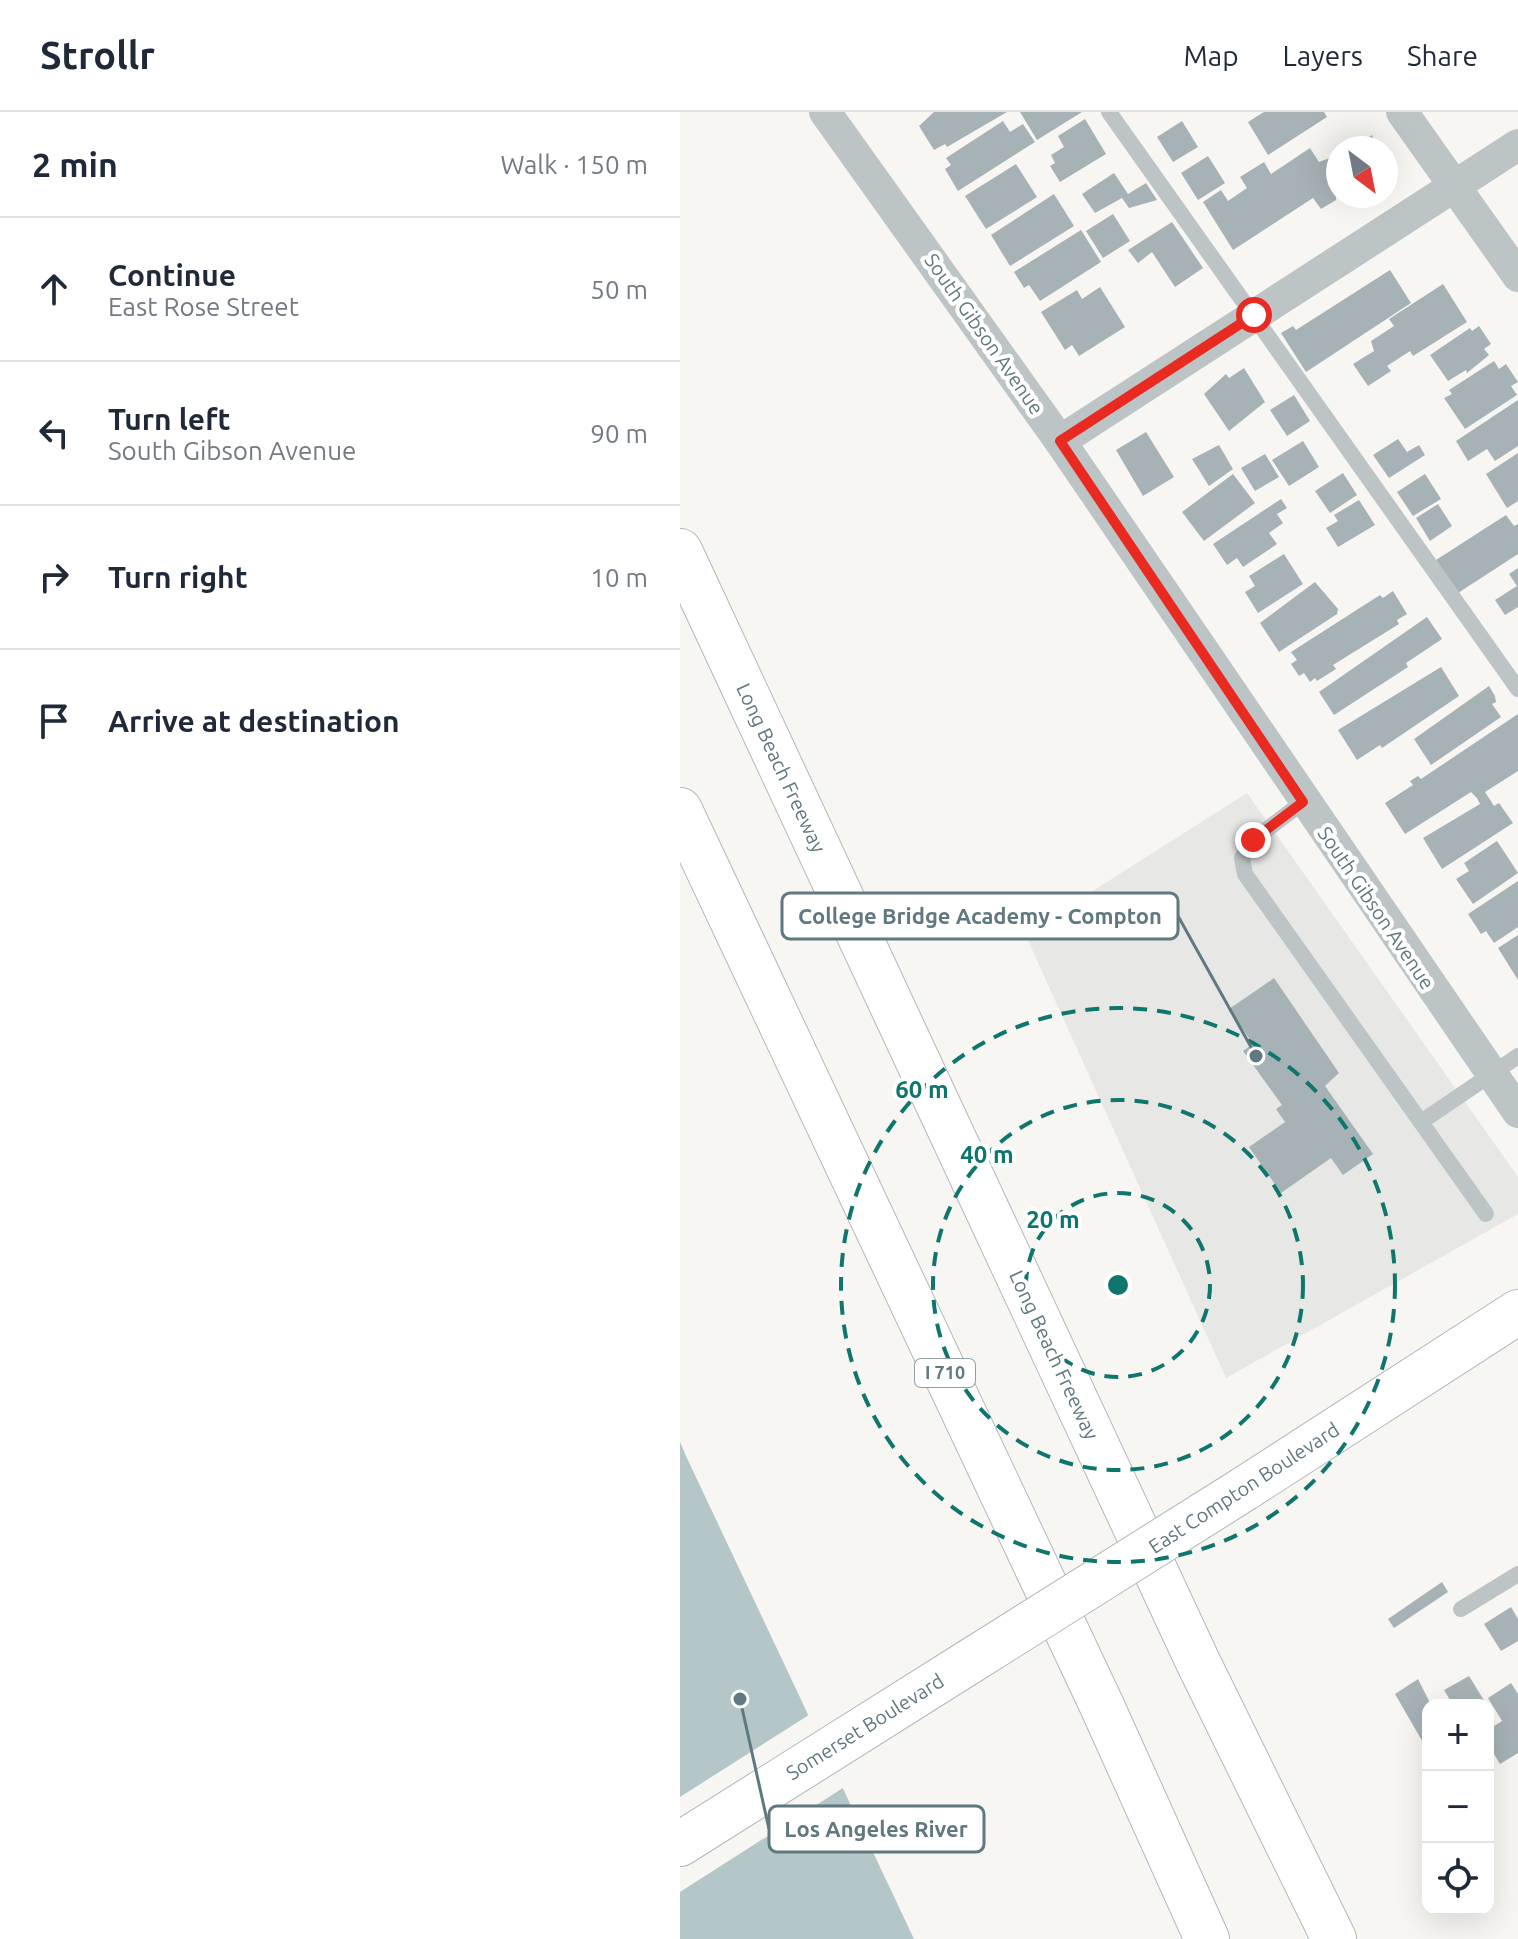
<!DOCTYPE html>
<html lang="en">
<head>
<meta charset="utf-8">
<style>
  :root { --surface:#fff; --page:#f2f2f3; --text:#1f2937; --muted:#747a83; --line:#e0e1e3 }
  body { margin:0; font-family:Ubuntu,sans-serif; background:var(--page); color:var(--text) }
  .controls { position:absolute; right:24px; bottom:24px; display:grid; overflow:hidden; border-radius:16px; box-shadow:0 8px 32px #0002 }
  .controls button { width:72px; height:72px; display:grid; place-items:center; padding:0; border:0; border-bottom:2px solid var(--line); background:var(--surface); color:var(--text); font:40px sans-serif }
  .compass { position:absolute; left:646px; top:24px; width:72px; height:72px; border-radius:50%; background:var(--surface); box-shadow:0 8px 32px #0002; rotate:148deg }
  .stop { position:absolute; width:24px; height:24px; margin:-18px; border:6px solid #e92a21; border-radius:50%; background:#fff }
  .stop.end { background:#e92a21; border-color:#fff; box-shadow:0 2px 8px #0008 }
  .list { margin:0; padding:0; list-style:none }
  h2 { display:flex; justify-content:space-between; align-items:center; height:104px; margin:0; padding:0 32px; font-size:34px }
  h2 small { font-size:26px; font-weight:400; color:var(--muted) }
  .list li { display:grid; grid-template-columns:52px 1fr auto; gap:24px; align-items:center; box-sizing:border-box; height:144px; padding:0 32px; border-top:2px solid var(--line) }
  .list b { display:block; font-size:30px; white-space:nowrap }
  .list p { margin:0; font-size:26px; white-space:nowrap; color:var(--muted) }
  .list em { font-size:26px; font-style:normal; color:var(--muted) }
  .icon { flex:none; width:44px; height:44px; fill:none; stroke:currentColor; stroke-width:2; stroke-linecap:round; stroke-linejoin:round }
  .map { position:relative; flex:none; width:838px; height:1827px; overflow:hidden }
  header { display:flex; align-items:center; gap:48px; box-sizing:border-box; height:112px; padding:0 40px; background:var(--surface); border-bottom:2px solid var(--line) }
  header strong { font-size:38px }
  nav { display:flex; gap:44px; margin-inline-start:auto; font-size:28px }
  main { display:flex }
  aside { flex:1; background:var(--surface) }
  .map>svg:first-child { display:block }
  .built { fill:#e7e8e6 }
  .water { fill:#b4c6c7 }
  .pier { fill:#f7f6f3 }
  .building { fill:#a6b2b5 }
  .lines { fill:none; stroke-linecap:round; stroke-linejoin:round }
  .secondary-casing { stroke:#afb8bb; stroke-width:46 }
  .highway-casing { stroke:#b2b8ba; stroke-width:46 }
  .lane { stroke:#bdc4c6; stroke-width:16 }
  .street { stroke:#bdc4c6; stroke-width:32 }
  .secondary { stroke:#fff; stroke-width:44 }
  .highway { stroke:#fff; stroke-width:44 }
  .secondary-bridge-casing { stroke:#afb8bb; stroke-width:46; stroke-linecap:butt }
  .secondary-bridge { stroke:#fff; stroke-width:44 }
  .route { stroke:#e92a21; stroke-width:10 }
  .ring { fill:none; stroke:#0f766e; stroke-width:4; stroke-dasharray:14 10 }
  .labels { text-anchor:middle; stroke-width:8; stroke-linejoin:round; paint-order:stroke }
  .shield { fill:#fff; stroke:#90a0a5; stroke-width:2 }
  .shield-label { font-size:18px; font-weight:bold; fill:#60787f }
  .street-label { font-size:20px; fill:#60787f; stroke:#fff }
  .centre { fill:#0f766e; stroke:#fff; stroke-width:4 }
  .ring-label { font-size:24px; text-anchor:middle; font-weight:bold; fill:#0f766e; stroke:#fff; stroke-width:8; stroke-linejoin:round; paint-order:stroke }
  .leader { fill:none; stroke:#60787f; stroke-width:3 }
  .callout-dot { fill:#60787f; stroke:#fff; stroke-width:3 }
  .callout { fill:#fff; stroke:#60787f; stroke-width:3 }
  .callout-label { font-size:22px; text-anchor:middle; font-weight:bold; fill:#60787f }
</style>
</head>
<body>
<header>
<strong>Strollr</strong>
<nav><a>Map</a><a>Layers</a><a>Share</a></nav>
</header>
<main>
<aside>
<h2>2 min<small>Walk · 150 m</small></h2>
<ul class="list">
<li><svg class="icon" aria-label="ahead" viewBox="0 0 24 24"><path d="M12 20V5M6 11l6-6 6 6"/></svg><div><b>Continue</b><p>East Rose Street</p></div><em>50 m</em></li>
<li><svg class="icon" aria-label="left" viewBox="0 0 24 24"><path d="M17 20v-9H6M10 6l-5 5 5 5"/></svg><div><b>Turn left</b><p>South Gibson Avenue</p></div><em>90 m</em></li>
<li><svg class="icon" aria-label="right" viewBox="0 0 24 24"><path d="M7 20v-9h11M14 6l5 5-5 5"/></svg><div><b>Turn right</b></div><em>10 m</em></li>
<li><svg class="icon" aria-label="arrive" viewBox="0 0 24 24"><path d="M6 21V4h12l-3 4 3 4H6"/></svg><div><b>Arrive at destination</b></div></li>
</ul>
</aside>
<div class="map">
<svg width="838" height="1827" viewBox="0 0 838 1827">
  <rect width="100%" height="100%" fill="#f7f6f3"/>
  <!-- built -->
  <polygon class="built" points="567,681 838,1065 838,1102 546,1266 345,822"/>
  <!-- water -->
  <polygon class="water" points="0,1330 6,1344 234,1827 0,1827"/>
  <!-- pier -->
  <polygon class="pier" points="132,1601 166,1674 0,1780 0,1685"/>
  <!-- building -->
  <g class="building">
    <polygon points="254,0 327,0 267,35 265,32 254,38 239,14"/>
    <polygon points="340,0 402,0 357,28"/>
    <polygon points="584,0 644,0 647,5 588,43 568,10"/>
    <polygon points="405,7 426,42 380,70 370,54 375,51 371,43 384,35 378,24"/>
    <polygon points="323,9 330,20 343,12 355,30 278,79 265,57 271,53 266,46"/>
    <polygon points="502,9 518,35 493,50 477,25"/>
    <polygon points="692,23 697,36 671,36"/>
    <polygon points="630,36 639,50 658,43 656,88 641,97 633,86 553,138 523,90 541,78 548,89 567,76 560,65 584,50 591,62"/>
    <polygon points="528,44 545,71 518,88 501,61"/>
    <polygon points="336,52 357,85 306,117 285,84"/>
    <polygon points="434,61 448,82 466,71 477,88 449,96 442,86 415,101 402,82"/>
    <polygon points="374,82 394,114 330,154 311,123"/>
    <polygon points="433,102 450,129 423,146 406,119"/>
    <polygon points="492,110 523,156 495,175 472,140 458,151 448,138"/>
    <polygon points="401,118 421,150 360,189 349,173 344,176 334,160"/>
    <polygon points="710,158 731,191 626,260 601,221 613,214 616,218"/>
    <polygon points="763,172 787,210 733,244 730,239 707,254 711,259 688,274 673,252 694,239 691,229 714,214 709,207"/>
    <polygon points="420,175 445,215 399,244 392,233 385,238 361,200 397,178 402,187"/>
    <polygon points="799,214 811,232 804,237 809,243 787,261 786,258 768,269 750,243 790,216 792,219"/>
    <polygon points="814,249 819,257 826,252 838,270 831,274 837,283 785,317 764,286 772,282 769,278"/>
    <polygon points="564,256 585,290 549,319 524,282 546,262 549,266"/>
    <polygon points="614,283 630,309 607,324 590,298"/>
    <polygon points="838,288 838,334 815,349 807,337 788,349 776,329"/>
    <polygon points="466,320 494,365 463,384 436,338"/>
    <polygon points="718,327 727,340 739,333 745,343 709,366 693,343"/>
    <polygon points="623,329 639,355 609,374 592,348"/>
    <polygon points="539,333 553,357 529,374 512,347"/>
    <polygon points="838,341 838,389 827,396 806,362"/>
    <polygon points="585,342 599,365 575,379 561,356"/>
    <polygon points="663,361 677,383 650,401 635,379"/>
    <polygon points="553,362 575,391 524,429 502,400"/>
    <polygon points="745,362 761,387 733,404 717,380"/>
    <polygon points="601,387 607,396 597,402 603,411 589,421 597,432 563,455 557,446 547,453 533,432"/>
    <polygon points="679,388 695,413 658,435 646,416 658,409 654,403"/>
    <polygon points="758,392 772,414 750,429 736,406"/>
    <polygon points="826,403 834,414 838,412 838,442 778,481 756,448"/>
    <polygon points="604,442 623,472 578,501 565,480 575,474 569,464"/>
    <polygon points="838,456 838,495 825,503 815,488 837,474 829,462"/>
    <polygon points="635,470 658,497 657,502 599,540 580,511"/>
    <polygon points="713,479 727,502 717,508 719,512 653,553 656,557 637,569 635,566 630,570 624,561 619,564 611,552 617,548 611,540 700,483 703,486"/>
    <polygon points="747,505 762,527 726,551 728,555 654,603 639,580"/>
    <polygon points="761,555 779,584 702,636 700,633 677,648 658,618"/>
    <polygon points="809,574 815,584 816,590 812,592 821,605 751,653 734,627"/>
    <polygon points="838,602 838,659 805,680 814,694 819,691 833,711 762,757 743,726 800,692 797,686 791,680 725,722 705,691 733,673 730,669 738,664 741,667"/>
    <polygon points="817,729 838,761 793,792 776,767 789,759 784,751"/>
    <polygon points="838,769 838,815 814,831 806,819 801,822 788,802"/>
    <polygon points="838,823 838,868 818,836"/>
    <polygon points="594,866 659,961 645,974 693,1042 663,1063 651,1046 601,1081 569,1035 605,1010 596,997 602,993 563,939 573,932 549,897"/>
    <polygon points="762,1470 768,1480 714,1516 708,1507"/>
    <polygon points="831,1495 838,1507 838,1529 821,1539 804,1512"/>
    <polygon points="789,1564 805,1590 773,1593 764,1578"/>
    <polygon points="738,1567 751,1593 748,1593 748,1639 715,1582"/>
    <polygon points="831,1571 838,1582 838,1641 820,1652 808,1632 808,1618 822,1609 808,1586"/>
  </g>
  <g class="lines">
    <defs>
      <g id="secondary">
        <polyline points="564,1377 838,1200"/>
        <polyline points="0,1732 289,1550"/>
      </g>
      <g id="highway">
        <polyline points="0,439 518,1550 654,1827"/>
        <polyline points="0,698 422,1594 527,1827"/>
      </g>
    </defs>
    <!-- secondary casing -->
    <use href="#secondary" class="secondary-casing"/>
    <!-- highway casing -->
    <use href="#highway" class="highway-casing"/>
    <!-- lane -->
    <g class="lane">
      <polyline points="429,0 838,577"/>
      <polyline points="623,690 573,728 562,746 565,762 806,1102"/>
      <polyline points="741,1010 838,944"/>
      <polyline points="781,1497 838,1462"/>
    </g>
    <!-- street -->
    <g class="street">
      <polyline points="145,0 380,329 838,1000"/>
      <polyline points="722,0 838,164"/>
      <polyline points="380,329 838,33"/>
    </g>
    <!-- secondary -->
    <use href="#secondary" class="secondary"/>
    <!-- highway -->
    <use href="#highway" class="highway"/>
    <defs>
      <polyline id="secondary-bridge" points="289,1550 564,1377"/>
    </defs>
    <!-- secondary-bridge casing -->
    <use href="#secondary-bridge" class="secondary-bridge-casing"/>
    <!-- secondary-bridge -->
    <use href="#secondary-bridge" class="secondary-bridge"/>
  </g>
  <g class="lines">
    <!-- route -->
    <polyline class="route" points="573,728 623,690 380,329 574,203"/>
  </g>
  <!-- distance rings -->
  <g class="ring">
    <circle cx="438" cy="1173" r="92"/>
    <circle cx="438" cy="1173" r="185"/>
    <circle cx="438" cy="1173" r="277"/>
  </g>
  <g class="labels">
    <!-- shield labels -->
    <rect class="shield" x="235" y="1247" width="60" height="28" rx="6"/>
    <g class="shield-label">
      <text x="265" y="1267">I 710</text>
    </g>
    <!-- street labels -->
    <g class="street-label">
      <text transform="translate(304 222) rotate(55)" y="7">South Gibson Avenue</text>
      <text transform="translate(101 656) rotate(65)" y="7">Long Beach Freeway</text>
      <text transform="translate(696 796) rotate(56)" y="7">South Gibson Avenue</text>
      <text transform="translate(374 1243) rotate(65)" y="7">Long Beach Freeway</text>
      <text transform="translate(564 1376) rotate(-33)" y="7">East Compton Boulevard</text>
      <text transform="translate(185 1615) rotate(-32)" y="7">Somerset Boulevard</text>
    </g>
  </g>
  <circle cx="438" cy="1173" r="12" class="centre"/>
  <g class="ring-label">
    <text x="242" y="986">60 m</text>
    <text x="307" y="1051">40 m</text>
    <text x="373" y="1116">20 m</text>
  </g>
  <!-- callouts -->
  <path class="leader" d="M576 944L498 804M60 1587L89 1717"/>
  <g class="callout-dot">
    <circle cx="576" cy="944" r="8"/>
    <circle cx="60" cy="1587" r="8"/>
  </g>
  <g class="callout">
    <rect x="102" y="781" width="396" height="46" rx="8"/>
    <rect x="89" y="1694" width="215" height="46" rx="8"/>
  </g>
  <g class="callout-label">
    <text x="300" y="812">College Bridge Academy - Compton</text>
    <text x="196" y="1725">Los Angeles River</text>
  </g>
</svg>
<div class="controls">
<button>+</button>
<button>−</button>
<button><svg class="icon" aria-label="locate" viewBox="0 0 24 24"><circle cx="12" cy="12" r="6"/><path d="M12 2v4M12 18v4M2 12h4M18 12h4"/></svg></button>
</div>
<svg class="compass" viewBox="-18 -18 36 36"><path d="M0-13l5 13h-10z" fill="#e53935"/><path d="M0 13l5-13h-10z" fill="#747a83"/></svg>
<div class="stop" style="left:574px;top:203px"></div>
<div class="stop end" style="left:573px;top:728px"></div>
</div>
</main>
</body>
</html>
